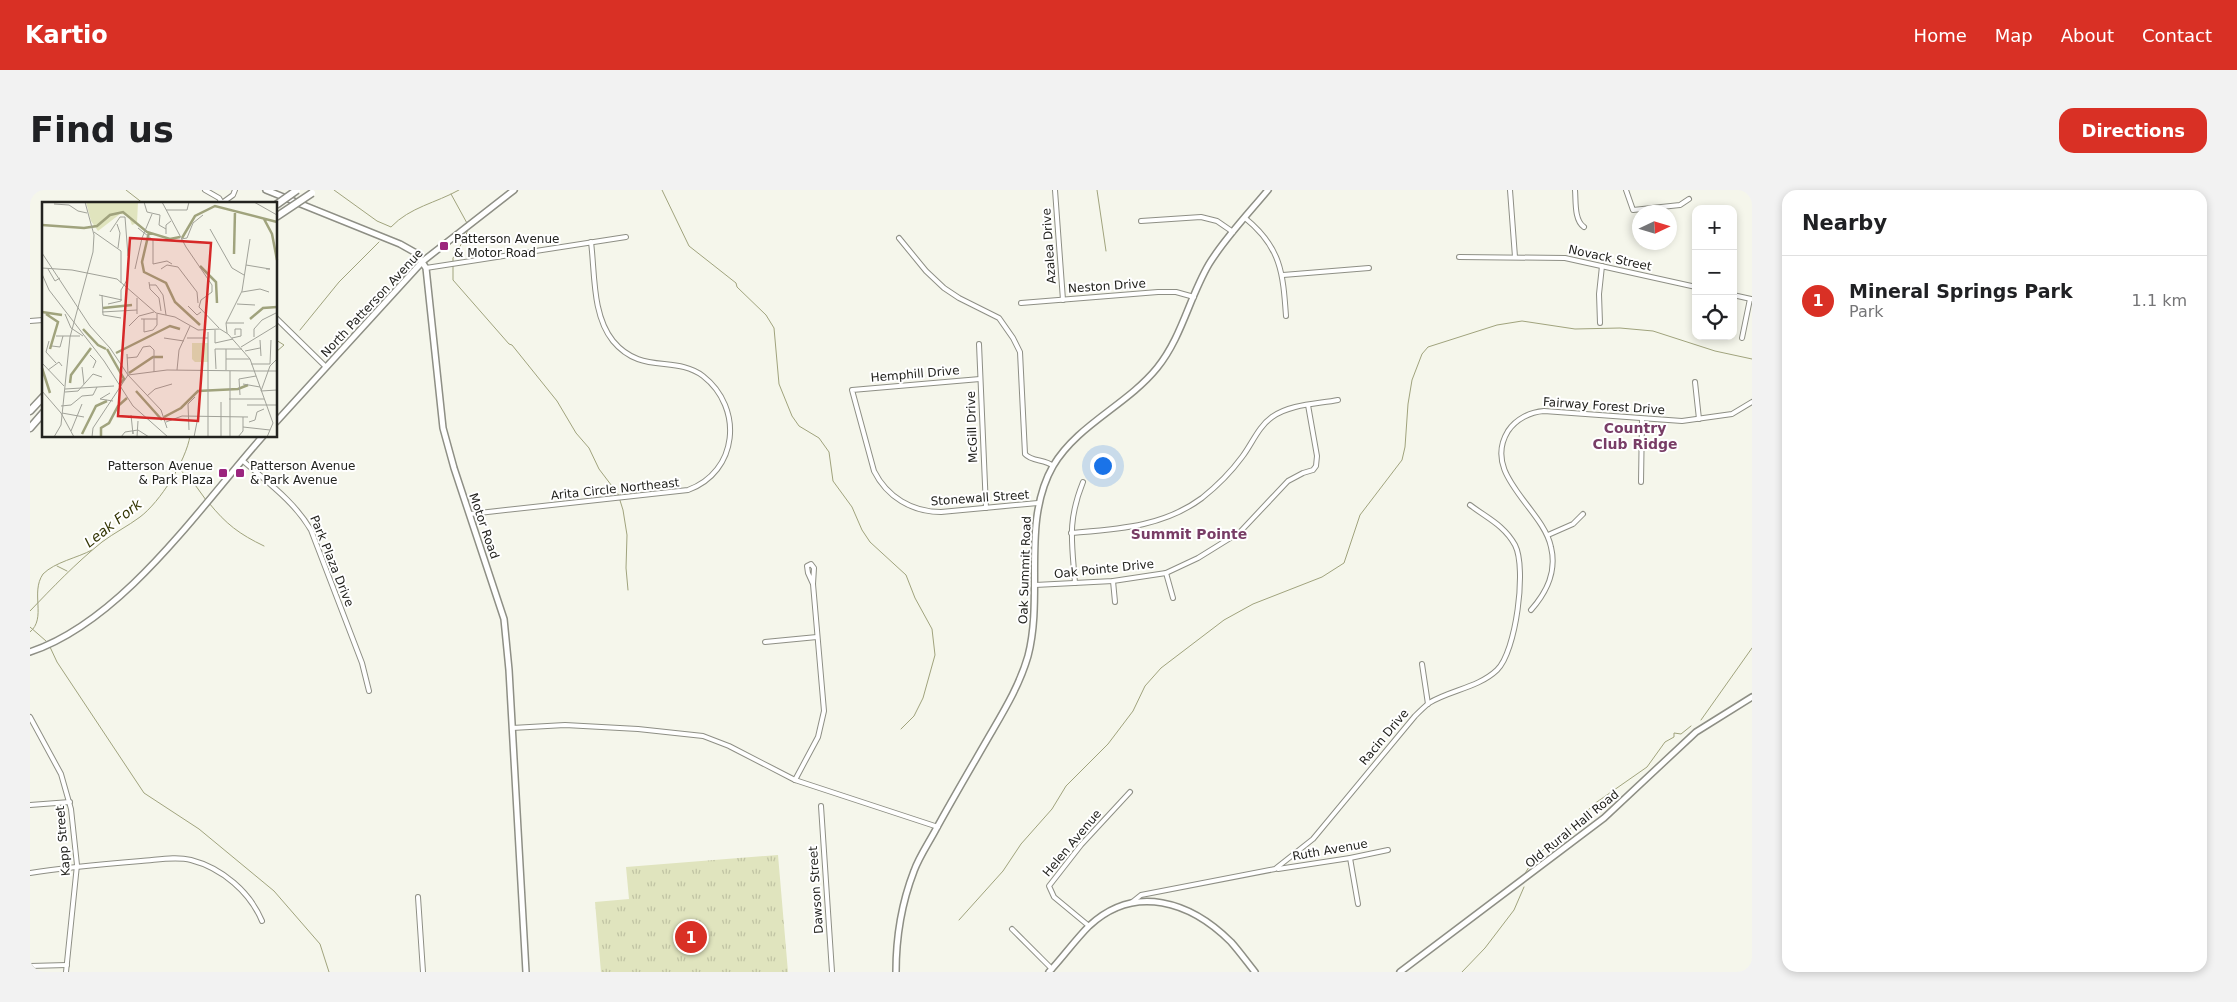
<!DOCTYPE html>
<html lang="en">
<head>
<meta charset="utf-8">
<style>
  :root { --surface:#fff; --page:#f2f2f2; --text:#202124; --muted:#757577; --line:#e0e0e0; --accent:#d93025 }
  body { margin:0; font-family:"DejaVu Sans",sans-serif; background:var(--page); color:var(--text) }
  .controls { position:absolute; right:15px; top:15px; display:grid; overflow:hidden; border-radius:10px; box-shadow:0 2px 8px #0003 }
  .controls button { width:45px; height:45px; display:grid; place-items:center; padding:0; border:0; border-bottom:1px solid var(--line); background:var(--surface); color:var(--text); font:25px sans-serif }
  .compass { position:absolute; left:1602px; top:15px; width:45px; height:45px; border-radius:50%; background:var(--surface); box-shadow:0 2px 8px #0003; rotate:86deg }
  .you { position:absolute; left:1072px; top:275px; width:18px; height:18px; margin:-12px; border:4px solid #fff; border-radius:50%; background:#1a73e8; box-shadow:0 0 0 8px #1a73e833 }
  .badge { display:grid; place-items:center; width:32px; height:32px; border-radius:50%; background:var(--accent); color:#fff; font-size:16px; font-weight:700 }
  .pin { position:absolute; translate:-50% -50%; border:2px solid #fff; box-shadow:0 1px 5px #0006 }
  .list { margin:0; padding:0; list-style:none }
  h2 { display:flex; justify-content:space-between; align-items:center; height:65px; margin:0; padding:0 20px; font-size:21px }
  h2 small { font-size:16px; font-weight:400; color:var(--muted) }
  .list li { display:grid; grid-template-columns:32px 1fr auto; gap:15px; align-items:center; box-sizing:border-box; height:90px; padding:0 20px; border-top:1px solid var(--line) }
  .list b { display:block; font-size:19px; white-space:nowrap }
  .list p { margin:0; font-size:16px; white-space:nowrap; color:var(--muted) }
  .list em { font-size:16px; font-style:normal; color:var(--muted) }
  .icon { flex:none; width:28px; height:28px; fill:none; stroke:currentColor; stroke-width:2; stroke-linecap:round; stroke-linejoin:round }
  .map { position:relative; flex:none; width:1722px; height:782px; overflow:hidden; border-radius:15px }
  header { display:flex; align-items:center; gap:30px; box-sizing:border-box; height:70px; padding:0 25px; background:var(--accent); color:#fff }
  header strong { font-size:24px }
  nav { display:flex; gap:28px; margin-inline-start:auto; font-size:18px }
  .intro { display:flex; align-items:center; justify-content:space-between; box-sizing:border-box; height:120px; padding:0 30px }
  h1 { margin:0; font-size:35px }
  .button { padding:12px 22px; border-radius:15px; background:var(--accent); color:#fff; font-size:18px; font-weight:700 }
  main { display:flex; gap:30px; padding:0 30px }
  aside { flex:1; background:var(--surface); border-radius:15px; box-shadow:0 2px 8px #0003 }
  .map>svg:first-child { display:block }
  .grass { fill:url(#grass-tufts) }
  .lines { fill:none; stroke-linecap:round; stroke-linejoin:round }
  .stream { stroke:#a0a37d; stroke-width:1 }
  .street-casing { stroke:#8e8f85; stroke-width:6 }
  .secondary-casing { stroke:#8e8f85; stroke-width:8 }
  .highway-casing { stroke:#8e8f85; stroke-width:9 }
  .street { stroke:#fff; stroke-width:4 }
  .secondary { stroke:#fff; stroke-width:5 }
  .highway { stroke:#fff; stroke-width:6 }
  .highway-bridge-casing { stroke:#8e8f85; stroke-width:9; stroke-linecap:butt }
  .highway-bridge { stroke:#fff; stroke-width:6 }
  .poi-dot { fill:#9b257e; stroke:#fff; stroke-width:2 }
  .labels { text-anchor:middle; stroke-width:4; stroke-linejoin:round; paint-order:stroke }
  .poi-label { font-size:12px; fill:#23231f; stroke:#fff; text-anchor:start }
  .street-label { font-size:12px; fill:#23231f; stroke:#fff }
  .neighbourhood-label { font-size:14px; font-weight:bold; fill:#783d66; stroke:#fff }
  .water-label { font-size:14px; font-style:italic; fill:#353706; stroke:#fff }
  .inset-river { fill:none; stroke:#a0a37d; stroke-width:2.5 }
  .inset-road { fill:none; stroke:#a1a299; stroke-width:1 }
  .view { fill:#d62828; fill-opacity:0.15; stroke:#d62828; stroke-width:2.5 }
  .inset-edge { fill:none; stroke:#23231f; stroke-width:2.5 }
</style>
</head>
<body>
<header>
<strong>Kartio</strong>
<nav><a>Home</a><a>Map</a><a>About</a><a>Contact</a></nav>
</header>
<div class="intro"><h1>Find us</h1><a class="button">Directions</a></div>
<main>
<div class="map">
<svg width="1722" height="782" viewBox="0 0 1722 782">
  <defs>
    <pattern id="grass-tufts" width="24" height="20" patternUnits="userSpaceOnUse" patternTransform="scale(1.25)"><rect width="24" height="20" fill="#e0e4be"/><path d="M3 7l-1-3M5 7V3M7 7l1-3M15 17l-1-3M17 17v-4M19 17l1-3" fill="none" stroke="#c0c3a3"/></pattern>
  </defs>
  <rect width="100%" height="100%" fill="#f5f6eb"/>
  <!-- grass -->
  <polygon class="grass" points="748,665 758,782 571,782 565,712 599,709 596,677"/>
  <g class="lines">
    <!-- stream -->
    <g class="stream">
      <polyline points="96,0 114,14"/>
      <path d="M304,0L347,31L361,37C380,17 406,13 429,0"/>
      <polyline points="632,0 659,56 706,93 707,97 736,125 744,138 749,194 762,226 769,236 789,248 799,262 803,291 822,317 832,340 840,352 876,385 885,408 902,439 905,465 893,508 884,526 871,539"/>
      <polyline points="1067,0 1076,61"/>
      <polyline points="421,4 438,35"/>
      <polyline points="438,39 435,48 423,68 423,90 479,154 482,155 527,211 546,243 559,258 569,279 588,304 593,320 597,345 596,378 598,400"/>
      <polyline points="270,140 309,92 349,52"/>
      <polyline points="246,150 254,155 246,162"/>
      <polyline points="148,278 163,292 176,310"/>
      <path d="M179,313C196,334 209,344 234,356"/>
      <polyline points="27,376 37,381"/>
      <path d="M0,421C23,397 46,373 72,352C84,343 98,336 110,327C130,312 156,271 160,246"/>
      <polyline points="0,437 16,451"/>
      <path d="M0,442C17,428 0,403 13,384C25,372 47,368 62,360"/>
      <polyline points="20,457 27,472 114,603 169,639 244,701 290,754 299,782"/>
      <polyline points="1671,530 1722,458"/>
      <polyline points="1494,685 1504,669 1515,658 1537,642 1564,614 1617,577 1635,552 1644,547 1644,543 1651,544 1661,536"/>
      <polyline points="929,730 973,681 991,654 1022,619 1036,596 1078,554 1103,521 1115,496 1131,478 1194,430 1223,414 1292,387 1314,373 1330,325 1372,270 1375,257 1378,214 1382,190 1392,164 1398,157 1467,135 1492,131 1545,139 1590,138 1623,141 1685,161 1722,169"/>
      <polyline points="1432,782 1455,758 1484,720 1494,697"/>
    </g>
    <defs>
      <g id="street">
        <polyline points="175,0 189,8 192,13 203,5 205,0"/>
        <polyline points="1025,0 1033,110"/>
        <polyline points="1480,0 1485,67"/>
        <path d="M1545,0C1546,11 1544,30 1554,37"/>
        <polyline points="1596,0 1603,20 1650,15 1659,9"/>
        <path d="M1215,28C1251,57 1253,83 1256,126"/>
        <polyline points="1111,31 1171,27 1187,31 1203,42"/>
        <path d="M869,48L896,81L914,98L929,108L969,128L983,148L990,162L995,264C1002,272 1015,269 1023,276"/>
        <polyline points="1429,67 1535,68 1666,97"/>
        <polyline points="396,78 596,47"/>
        <polyline points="1253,85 1339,78"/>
        <polyline points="1703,105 1721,109"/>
        <polyline points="991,113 1128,102 1146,102 1164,107"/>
        <polyline points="246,128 296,177"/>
        <polyline points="0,131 13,130"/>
        <polyline points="1570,133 1569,104 1572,76"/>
        <polyline points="1712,148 1720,109"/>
        <polyline points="949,154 956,318"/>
        <path d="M950,189L822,200L844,281C857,307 882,322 911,322L1008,313"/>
        <polyline points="1665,192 1669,229"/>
        <path d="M212,270C237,292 264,311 281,340L332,473L339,501"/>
        <polyline points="1611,292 1612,229"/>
        <path d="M440,324L658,300C708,282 714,218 673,186C645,165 611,185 583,151C562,125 565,83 561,52"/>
        <path d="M1041,343C1088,339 1133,337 1172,308C1187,296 1201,282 1212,267C1222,254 1228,237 1242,227C1260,214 1287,214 1308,210"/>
        <polyline points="1518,345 1543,334 1553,324"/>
        <polyline points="1136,383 1143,408"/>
        <polyline points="1083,391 1085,412"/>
        <path d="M1045,393C1042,352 1037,332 1053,292"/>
        <polyline points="1005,395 1083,391 1136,383 1168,368 1210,342 1258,291 1273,283 1283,280 1286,276 1287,266 1278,215"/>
        <path d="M1501,420C1517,402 1527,382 1521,357C1513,318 1451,285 1478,241C1486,229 1500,222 1514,221L1652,231L1702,224L1722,212"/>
        <polyline points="735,452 787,447"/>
        <polyline points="1392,474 1398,514"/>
        <polyline points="0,527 31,584 41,619 47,675 36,782"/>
        <polyline points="482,538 535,535 608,539 673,546 699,556 765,590 908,637"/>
        <polyline points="765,590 788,547 794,521 783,394 784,378 781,374 777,376 778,383 783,394"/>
        <polyline points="0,615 40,612"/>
        <polyline points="791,616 802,782"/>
        <polyline points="1320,668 1328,714"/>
        <polyline points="1248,679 1320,668 1358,660"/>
        <path d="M0,683C37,677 74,674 111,671C127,670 145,666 161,670C192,678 220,702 232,731"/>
        <polyline points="388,707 393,782"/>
        <path d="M1101,713L1111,705L1245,679L1283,649L1385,526C1389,522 1394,517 1399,513C1420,500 1448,498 1467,480C1486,462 1497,378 1485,355C1474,335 1457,328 1440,315"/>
        <polyline points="1059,736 1024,707 1019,696 1051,655 1100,602"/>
        <polyline points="982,739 1022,779"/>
        <polyline points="0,776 37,775"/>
      </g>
      <g id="secondary">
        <polyline points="236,0 370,54 386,63 396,78 413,238 424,278 474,429 479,480 496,782"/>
        <polyline points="246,232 393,71 484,0"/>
        <path d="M0,462C93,431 169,318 233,246"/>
        <path d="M866,782C866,748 872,712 884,681C889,667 898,654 905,641C923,608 942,576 961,543C975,519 990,494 998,466C1014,405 991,332 1023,276C1047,235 1097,215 1127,178C1152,147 1159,108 1179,74C1195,48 1218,24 1238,0"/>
        <path d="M1019,782C1033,767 1045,750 1059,736C1105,693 1161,712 1201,752C1209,761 1217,772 1225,782"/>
        <polyline points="1370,782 1574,628 1666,542 1722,507"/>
      </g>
      <g id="highway">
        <polyline points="0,221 14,206"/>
        <polyline points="0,238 14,222"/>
      </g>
    </defs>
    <!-- street casing -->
    <use href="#street" class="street-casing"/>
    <!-- secondary casing -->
    <use href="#secondary" class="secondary-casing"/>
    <!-- highway casing -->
    <use href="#highway" class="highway-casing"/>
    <!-- street -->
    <use href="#street" class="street"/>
    <!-- secondary -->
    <use href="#secondary" class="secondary"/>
    <!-- highway -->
    <use href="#highway" class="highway"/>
    <defs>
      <g id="highway-bridge">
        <polyline points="246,15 267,0"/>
        <polyline points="246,27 282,3"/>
      </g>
    </defs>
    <!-- highway-bridge casing -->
    <use href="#highway-bridge" class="highway-bridge-casing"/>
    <!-- highway-bridge -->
    <use href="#highway-bridge" class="highway-bridge"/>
  </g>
  <!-- markers -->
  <g class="poi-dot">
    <rect x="409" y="51" width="10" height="10" rx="2.5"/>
    <rect x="188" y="278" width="10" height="10" rx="2.5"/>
    <rect x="205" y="278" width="10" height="10" rx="2.5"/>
  </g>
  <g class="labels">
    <!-- poi labels -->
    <g class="poi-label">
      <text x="424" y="53">Patterson Avenue<tspan x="424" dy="14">&amp; Motor Road</tspan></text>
      <text x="183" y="280" text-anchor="end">Patterson Avenue<tspan x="183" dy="14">&amp; Park Plaza</tspan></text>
      <text x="220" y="280">Patterson Avenue<tspan x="220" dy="14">&amp; Park Avenue</tspan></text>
    </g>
    <!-- street labels -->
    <g class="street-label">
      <text transform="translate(1019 56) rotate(-94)" y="4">Azalea Drive</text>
      <text transform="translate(1580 68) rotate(12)" y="4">Novack Street</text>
      <text transform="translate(1077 96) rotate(-4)" y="4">Neston Drive</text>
      <text transform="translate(342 113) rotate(-47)" y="4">North Patterson Avenue</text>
      <text transform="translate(885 184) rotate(-5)" y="4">Hemphill Drive</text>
      <text transform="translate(1574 216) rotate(4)" y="4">Fairway Forest Drive</text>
      <text transform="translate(942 237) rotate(-92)" y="4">McGill Drive</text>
      <text transform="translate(585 299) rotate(-6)" y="4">Arita Circle Northeast</text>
      <text transform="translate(950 308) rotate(-4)" y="4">Stonewall Street</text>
      <text transform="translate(454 336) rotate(71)" y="4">Motor Road</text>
      <text transform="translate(302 371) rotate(68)" y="4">Park Plaza Drive</text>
      <text transform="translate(1074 379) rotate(-6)" y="4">Oak Pointe Drive</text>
      <text transform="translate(995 380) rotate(-88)" y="4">Oak Summit Road</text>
      <text transform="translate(1354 547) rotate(-50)" y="4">Racin Drive</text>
      <text transform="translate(1542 639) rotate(-39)" y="4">Old Rural Hall Road</text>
      <text transform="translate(33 651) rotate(-95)" y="4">Kapp Street</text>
      <text transform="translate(1042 653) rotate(-50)" y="4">Helen Avenue</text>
      <text transform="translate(1300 660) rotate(-10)" y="4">Ruth Avenue</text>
      <text transform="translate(786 700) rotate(-94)" y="4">Dawson Street</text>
    </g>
    <!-- neighbourhood labels -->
    <g class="neighbourhood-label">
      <text x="1605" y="243">Country<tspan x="1605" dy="16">Club Ridge</tspan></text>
      <text x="1159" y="349">Summit Pointe</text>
    </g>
    <!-- water labels -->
    <g class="water-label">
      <text transform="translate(83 333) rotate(-38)" y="5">Leak Fork</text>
    </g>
  </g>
  <!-- overview -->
  <g transform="translate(12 12)">
    <rect width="235" height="235" fill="#f5f6eb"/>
    <path d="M44,0H96L95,21L90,23L86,13L78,12L56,29L49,19ZM150,141H166V160H153L150,157Z" fill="#e0e4be"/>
    <path class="inset-river" d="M222,17L230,32L235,58M0,23L42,26L55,24L68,13L81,10L105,30L128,37L138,35M107,30L100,60L102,70L124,81L133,100L158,123M140,36L153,14L173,4L235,20M192,52L193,9M158,64L174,80L175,101M61,106L90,103M0,110L20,113M4,112L16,120L8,147M208,117L221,106L235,105M41,127L56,143L64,147M65,147L82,177L79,181M74,151L128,124L138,127M0,166L8,191M87,171L111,155H121M28,181L29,173L49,146M94,189L120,218M122,215L139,206L156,189L196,187L206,183M40,232L54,204L65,199M59,235V226L67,221L76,204L85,196"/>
    <path class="inset-road" d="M102,0L105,10L118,13L117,23L124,27M120,0L144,45L170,83V90L159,98L157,105L177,126M212,0L235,13M12,2L27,3L36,9L45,11M124,8H145L147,0M75,22L78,31L76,46M96,26L111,38V62L125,59L130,62M168,27L190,66L202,73M52,30L79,49V81M68,30L78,15H83L86,54M124,32V23L129,19M139,37L145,36L151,21L161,13M0,51L48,124L68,146L86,173L119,208L125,226M204,63L228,67H224M0,66L30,68L75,77L114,111L133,115L156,128L178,127L186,132L208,157L231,221L225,235M6,67L13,79L18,76M93,67L100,36L110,12M119,67L125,63L136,65L155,90L156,101M0,72L7,88L62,159L91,204L126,235M107,80L108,87L117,96L119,109M107,83H114L121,93L124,113M200,90L218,87L227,90M57,93L80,98M60,93L61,113L79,116M66,102L79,99V88L85,78M195,102L213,103M146,104L155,113L159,110M60,110L95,108M23,112L29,126L41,134M95,112V96M99,117H115M102,117V130L111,128L115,123V112M184,121H202M87,124L97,114L112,110M173,128V141L191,137M166,130V235M185,131L184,121L200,89L208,37M14,134H38M212,135V127L220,118L234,111M122,136L142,139M145,136H166M190,136L199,134V127H193V133M218,138L219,154M7,139L4,150L14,161M10,144L18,145L21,134M199,145L235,123M184,147V168M203,149L218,146M85,152L86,172M48,153L54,159L51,166M85,156L95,155L101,145L108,144L112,148V170M184,157H208M0,161L22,184M209,162H228M228,162L229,138M40,165L42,182M174,167L173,147H200M6,168L17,160L20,164M135,168L137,148L148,124M212,169H235M201,182L218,185M23,187L72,184M0,189L19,211L32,235M219,189L235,188M219,189L228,164L235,157M23,190L36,189L51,172L60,175M68,191L58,197L71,199M198,193L197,177L214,174M105,194L113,187L130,182M187,197H222M205,203H235M19,204L29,203L40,194L51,193L55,185M20,211L42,215M89,213L91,232V229M124,220L140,214L206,215M207,220L213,218L215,210L222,207M201,225L228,228M147,228L146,202L153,195M29,229L40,202M179,234V200M12,235L19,223L28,135L51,50L52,33L43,0M50,235L51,226L86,173L125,168L212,169M79,235L83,230L96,228L107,235M95,235L96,219M152,235L156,215M188,235V169M196,235L201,229V215"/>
    <path class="view" d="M88,36L169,41L156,219L76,214Z"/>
    <rect width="235" height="235" class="inset-edge"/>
  </g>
</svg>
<div class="controls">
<button>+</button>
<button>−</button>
<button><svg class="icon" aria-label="locate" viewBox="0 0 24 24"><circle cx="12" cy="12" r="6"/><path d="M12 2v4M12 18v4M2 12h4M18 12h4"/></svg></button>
</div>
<svg class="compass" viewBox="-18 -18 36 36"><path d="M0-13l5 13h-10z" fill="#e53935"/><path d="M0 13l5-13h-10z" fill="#757577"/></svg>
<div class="you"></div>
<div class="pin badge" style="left:661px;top:747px">1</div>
</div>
<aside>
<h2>Nearby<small></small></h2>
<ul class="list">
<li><span class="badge">1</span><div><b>Mineral Springs Park</b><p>Park</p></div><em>1.1 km</em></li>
</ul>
</aside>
</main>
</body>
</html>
